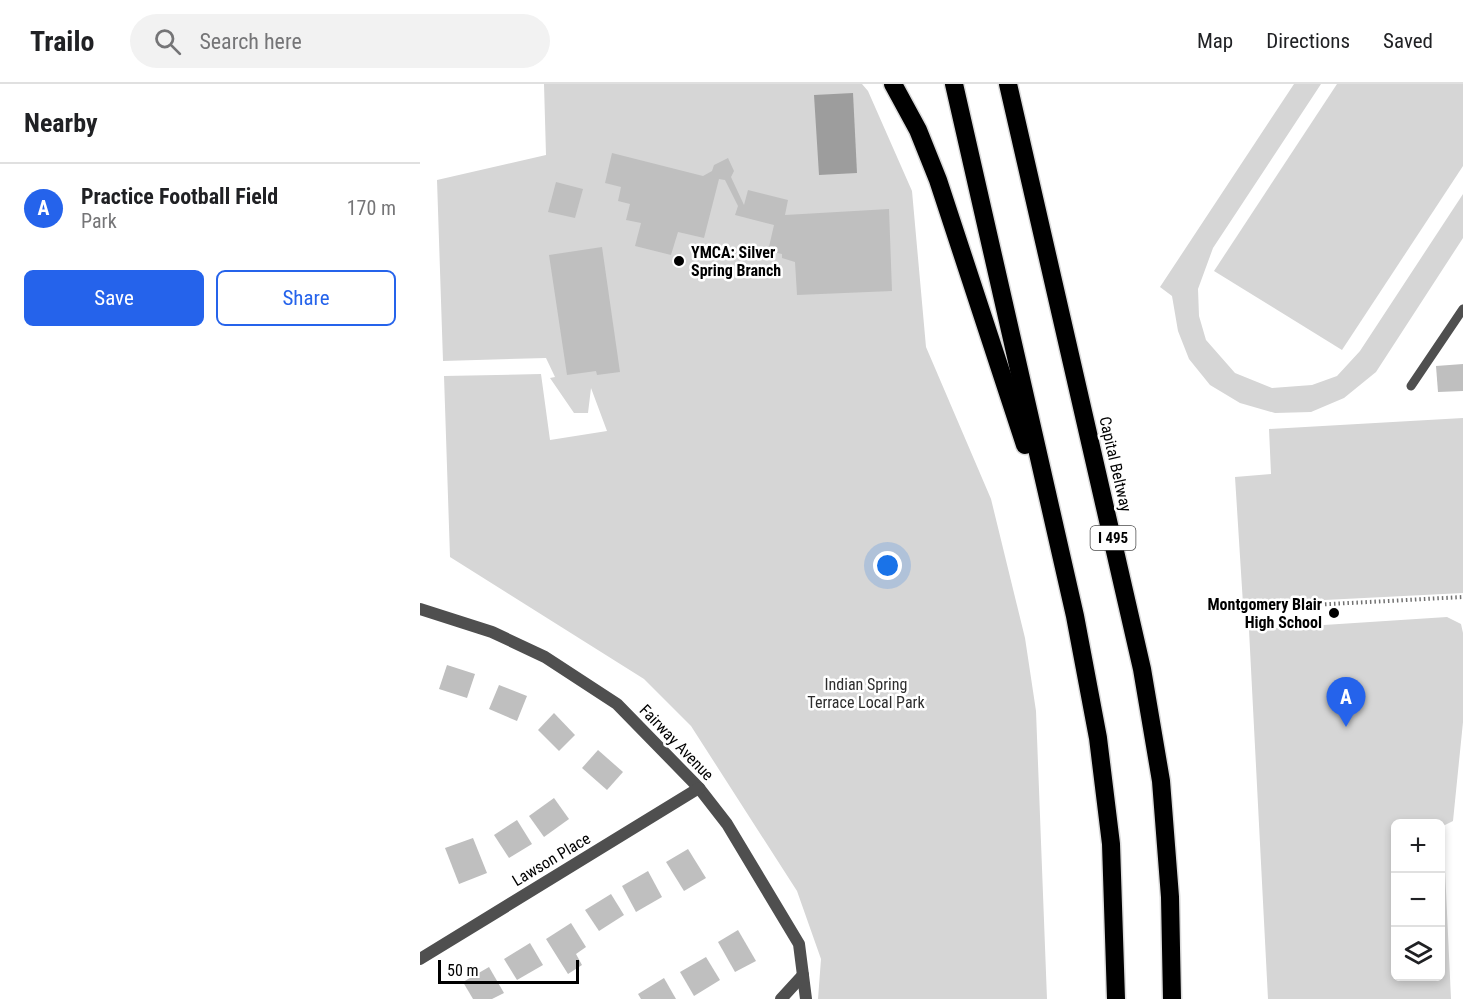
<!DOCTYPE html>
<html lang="en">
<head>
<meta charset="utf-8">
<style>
  :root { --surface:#fff; --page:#f2f2f2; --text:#202124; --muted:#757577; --line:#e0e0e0; --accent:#2563eb }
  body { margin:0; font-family:"Roboto Condensed",sans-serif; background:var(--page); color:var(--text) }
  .controls { position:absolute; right:18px; bottom:18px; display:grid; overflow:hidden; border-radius:9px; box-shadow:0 3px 9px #0003 }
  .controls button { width:54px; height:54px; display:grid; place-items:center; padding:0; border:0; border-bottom:2px solid var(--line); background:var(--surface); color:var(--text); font:30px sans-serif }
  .scale { position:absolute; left:18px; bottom:15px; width:141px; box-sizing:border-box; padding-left:6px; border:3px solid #000; border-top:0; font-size:16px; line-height:21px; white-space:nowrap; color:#000; -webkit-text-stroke:4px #fff; paint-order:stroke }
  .you { position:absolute; left:468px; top:482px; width:21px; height:21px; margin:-15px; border:4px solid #fff; border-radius:50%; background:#1a73e8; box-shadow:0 0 0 9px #1a73e833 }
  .badge { display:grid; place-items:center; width:39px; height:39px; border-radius:50%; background:var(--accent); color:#fff; font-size:20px; font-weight:700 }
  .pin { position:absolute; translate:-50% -50px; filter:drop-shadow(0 2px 3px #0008) }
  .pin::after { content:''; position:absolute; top:32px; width:21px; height:18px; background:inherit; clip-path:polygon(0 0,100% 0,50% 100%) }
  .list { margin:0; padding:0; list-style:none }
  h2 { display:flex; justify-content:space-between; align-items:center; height:78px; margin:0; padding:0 24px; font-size:26px }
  h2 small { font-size:20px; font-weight:400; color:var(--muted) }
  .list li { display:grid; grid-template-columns:39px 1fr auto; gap:18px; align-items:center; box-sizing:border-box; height:90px; padding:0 24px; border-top:2px solid var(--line) }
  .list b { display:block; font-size:22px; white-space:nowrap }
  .list p { margin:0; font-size:20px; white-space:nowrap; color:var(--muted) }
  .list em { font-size:20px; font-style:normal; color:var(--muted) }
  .actions { display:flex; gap:12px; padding:18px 24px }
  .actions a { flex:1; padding:14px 0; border:2px solid var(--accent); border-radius:9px; text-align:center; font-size:21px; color:var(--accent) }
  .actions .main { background:var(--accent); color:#fff }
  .icon { flex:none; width:33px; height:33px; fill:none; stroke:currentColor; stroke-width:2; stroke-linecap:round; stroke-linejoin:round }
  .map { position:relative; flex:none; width:1043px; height:915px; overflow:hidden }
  header { display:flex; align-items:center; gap:36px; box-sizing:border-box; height:84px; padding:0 30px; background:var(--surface); border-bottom:2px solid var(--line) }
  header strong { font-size:28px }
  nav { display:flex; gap:33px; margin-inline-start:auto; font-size:21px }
  .search { width:420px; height:54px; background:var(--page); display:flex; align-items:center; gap:15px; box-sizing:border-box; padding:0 21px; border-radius:33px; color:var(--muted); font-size:22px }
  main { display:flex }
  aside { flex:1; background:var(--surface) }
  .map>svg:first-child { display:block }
  .green { fill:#d6d6d6; fill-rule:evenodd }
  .water { fill:#9d9d9d }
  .building { fill:#bfbfbf }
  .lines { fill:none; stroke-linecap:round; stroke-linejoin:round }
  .motorway-casing { stroke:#dbdbdb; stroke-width:21 }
  .path { stroke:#717171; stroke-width:4; stroke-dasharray:1.5 3; stroke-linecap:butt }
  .service { stroke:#4f4f4f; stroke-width:9 }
  .minor { stroke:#4f4f4f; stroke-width:12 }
  .motorway { stroke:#000; stroke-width:18 }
  .poi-dot { fill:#000; stroke:#fff; stroke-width:2 }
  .labels { text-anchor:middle; stroke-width:5; stroke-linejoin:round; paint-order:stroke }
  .shield { fill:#fff; stroke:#4c4c4c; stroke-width:1.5 }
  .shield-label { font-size:15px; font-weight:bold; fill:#000 }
  .poi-label { font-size:16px; font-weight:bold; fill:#000; stroke:#fff; text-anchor:start }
  .street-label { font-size:16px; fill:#000; stroke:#fff }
  .park-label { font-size:16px; fill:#2d2d2d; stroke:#fff }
</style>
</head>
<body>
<header>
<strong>Trailo</strong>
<div class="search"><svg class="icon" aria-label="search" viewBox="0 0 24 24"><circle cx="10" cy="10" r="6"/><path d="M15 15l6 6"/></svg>Search here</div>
<nav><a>Map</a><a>Directions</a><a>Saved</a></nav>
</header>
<main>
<aside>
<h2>Nearby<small></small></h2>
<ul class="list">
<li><span class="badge">A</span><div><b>Practice Football Field</b><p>Park</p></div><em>170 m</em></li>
</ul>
<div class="actions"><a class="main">Save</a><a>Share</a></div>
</aside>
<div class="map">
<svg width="1043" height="915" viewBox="0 0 1043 915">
  <rect width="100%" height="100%" fill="#fff"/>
  <!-- green -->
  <g class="green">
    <polygon points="124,0 442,0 448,7 492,107 506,263 571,415 605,554 616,627 627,915 398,915 401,875 377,807 271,642 224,595 30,473 24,292 121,290 130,356 187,347 171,304 168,329 154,329 130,294 135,293 126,274 23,277 17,96 126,71"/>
    <polygon points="874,0 901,0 793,164 778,205 779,232 786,256 815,289 852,304 892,301 917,292 940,267 1043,110 1043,154 956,288 924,314 891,328 855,329 820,319 790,301 769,275 758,247 752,212 740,203"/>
    <polygon points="917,0 1043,0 1043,82 922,266 794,187"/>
    <polygon points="1043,334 1043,509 823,520 815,393 851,390 849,345"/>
    <path d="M1027,533L1041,540L1043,549V638L1033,737L1023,742L1031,915H848L829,546ZM976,740H1020V892H976Z"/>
  </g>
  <!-- water -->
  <polygon class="water" points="433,9 437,89 399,91 394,11"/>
  <!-- building -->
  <g class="building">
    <polygon points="192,69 283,92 292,87 294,81 308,74 314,87 311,93 324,121 328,106 368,116 365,131 469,125 472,207 377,211 375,178 362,174 362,170 348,167 354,141 315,131 318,122 305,96 299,95 284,154 258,148 251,171 215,162 221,139 206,136 210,120 198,117 201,103 185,99"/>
    <polygon points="136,98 163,105 155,134 128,128"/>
    <polygon points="182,163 200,288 177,291 176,287 147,291 129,171"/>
    <polygon points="1043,280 1043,307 1018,308 1016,282"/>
    <polygon points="27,581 55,590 47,614 19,605"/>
    <polygon points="79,601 107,612 97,637 69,625"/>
    <polygon points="134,629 155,651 139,667 118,646"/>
    <polygon points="178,666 203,688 187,706 162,684"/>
    <polygon points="134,714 149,735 124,753 109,732"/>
    <polygon points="97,736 112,760 89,774 74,751"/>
    <polygon points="53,754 67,789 39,800 25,764"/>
    <polygon points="268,765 286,794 264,807 246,778"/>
    <polygon points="228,787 242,813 216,828 202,802"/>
    <polygon points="191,810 204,831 179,847 165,826"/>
    <polygon points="151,839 166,863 156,870 162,881 148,890 126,855"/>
    <polygon points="318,846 336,877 315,888 298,858"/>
    <polygon points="110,859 123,881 97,896 84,875"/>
    <polygon points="286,873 300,896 274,912 260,888"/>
    <polygon points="69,883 84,909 72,915 53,915 43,898"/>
    <polygon points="244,894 256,915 221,915 218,910"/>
  </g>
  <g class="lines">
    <defs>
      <g id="motorway">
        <polyline points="473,0 498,46 518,96 605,361"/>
        <polyline points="534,0 655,532 678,654 691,760 696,915"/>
        <polyline points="588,0 722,585 741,697 750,813 752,915"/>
      </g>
    </defs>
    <!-- motorway casing -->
    <use href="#motorway" class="motorway-casing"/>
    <!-- path -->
    <polyline class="path" points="892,516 892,521 1043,513"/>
    <!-- service -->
    <polyline class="service" points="991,302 1043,225"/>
    <!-- minor -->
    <g class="minor">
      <polyline points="0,525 72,548 125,573 197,620 279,704 307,740 379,860 386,915"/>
      <polyline points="0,875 279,704"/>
      <polyline points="361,915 383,891"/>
    </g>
    <!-- motorway -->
    <use href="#motorway" class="motorway"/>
  </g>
  <!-- markers -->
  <g class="poi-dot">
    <circle cx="259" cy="177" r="6"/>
    <circle cx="914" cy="529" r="6"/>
  </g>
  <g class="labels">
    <!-- shield labels -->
    <rect class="shield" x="670.5" y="442" width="45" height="24" rx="4.5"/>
    <g class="shield-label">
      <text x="693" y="459">I 495</text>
    </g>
    <!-- poi labels -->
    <g class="poi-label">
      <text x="271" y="174">YMCA: Silver<tspan x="271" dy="18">Spring Branch</tspan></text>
      <text x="902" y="526" text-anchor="end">Montgomery Blair<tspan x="902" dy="18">High School</tspan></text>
    </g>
    <!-- street labels -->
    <g class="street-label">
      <text transform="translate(696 380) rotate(77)" y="6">Capital Beltway</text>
      <text transform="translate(257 658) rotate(46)" y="6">Fairway Avenue</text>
      <text transform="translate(131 775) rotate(-31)" y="6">Lawson Place</text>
    </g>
    <!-- park labels -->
    <g class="park-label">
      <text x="446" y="606">Indian Spring<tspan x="446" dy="18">Terrace Local Park</tspan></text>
    </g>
  </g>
</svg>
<div class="controls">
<button>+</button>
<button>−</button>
<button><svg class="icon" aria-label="layers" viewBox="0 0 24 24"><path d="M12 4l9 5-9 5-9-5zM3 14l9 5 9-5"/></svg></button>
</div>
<div class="scale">50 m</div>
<div class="you"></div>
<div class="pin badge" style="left:926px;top:643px">A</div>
</div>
</main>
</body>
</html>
